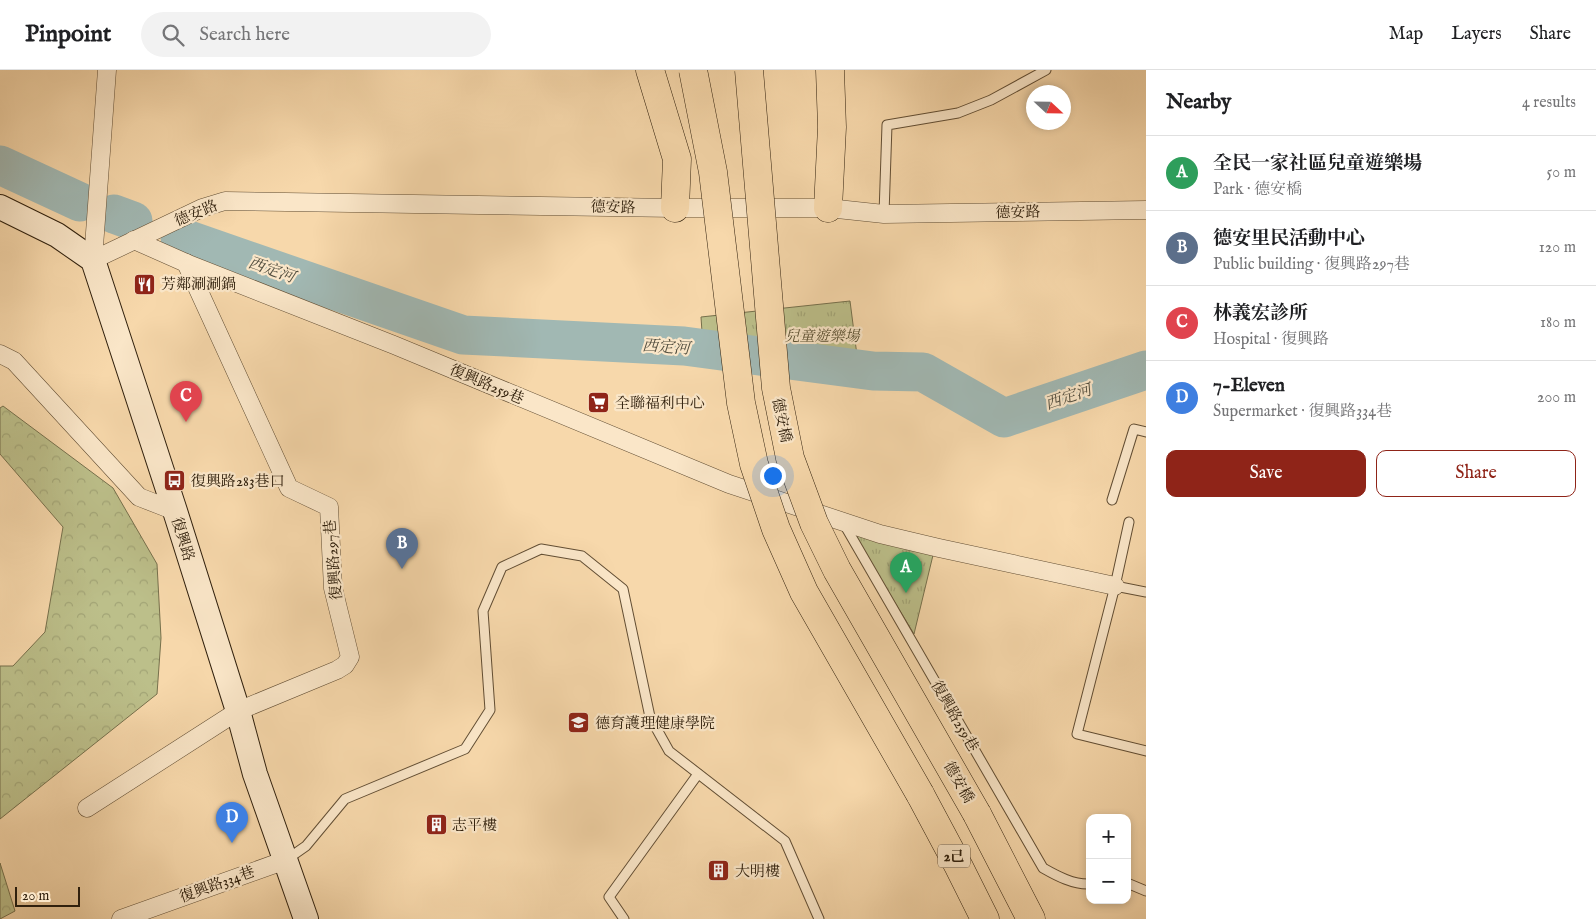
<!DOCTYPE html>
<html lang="en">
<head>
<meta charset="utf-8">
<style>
  :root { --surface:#fff; --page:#f2f2f2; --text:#202124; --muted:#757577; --line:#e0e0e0; --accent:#8f2418 }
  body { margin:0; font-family:"IM FELL English","Noto Serif TC",serif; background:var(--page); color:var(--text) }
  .controls { position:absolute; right:15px; bottom:15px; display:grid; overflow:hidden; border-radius:10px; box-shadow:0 2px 8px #0003 }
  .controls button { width:45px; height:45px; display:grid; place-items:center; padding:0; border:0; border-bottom:1px solid var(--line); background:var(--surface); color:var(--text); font:25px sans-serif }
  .compass { position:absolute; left:1026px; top:15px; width:45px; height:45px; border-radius:50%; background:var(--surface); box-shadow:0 2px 8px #0003; rotate:112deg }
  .scale { position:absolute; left:15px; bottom:12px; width:65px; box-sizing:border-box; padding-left:5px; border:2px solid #30200d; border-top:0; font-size:14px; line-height:18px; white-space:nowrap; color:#30200d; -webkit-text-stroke:4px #fae6c8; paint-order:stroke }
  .you { position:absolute; left:772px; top:405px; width:18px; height:18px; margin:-12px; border:4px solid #fff; border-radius:50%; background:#1a73e8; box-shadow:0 0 0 8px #1a73e833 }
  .badge { display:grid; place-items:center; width:32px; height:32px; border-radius:50%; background:var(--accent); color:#fff; font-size:16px; font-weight:700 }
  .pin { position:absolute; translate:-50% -41px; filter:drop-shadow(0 1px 2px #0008) }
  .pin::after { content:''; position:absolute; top:26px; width:18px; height:15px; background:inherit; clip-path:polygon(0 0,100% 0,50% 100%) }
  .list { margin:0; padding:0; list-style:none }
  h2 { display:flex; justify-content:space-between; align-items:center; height:65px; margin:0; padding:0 20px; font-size:21px }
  h2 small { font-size:16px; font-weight:400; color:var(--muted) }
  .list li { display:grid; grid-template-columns:32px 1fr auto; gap:15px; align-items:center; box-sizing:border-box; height:75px; padding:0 20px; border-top:1px solid var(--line) }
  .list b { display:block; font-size:19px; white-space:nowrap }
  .list p { margin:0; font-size:16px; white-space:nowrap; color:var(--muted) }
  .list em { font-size:16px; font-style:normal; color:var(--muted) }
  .actions { display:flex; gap:10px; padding:15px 20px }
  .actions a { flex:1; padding:11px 0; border:1px solid var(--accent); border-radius:10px; text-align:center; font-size:18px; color:var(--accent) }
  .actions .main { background:var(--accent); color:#fff }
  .icon { flex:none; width:28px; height:28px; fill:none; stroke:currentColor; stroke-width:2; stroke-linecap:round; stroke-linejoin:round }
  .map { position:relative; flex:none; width:1146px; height:849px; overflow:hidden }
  header { display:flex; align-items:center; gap:30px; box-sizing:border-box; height:70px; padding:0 25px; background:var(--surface); border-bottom:1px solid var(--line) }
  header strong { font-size:24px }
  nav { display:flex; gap:28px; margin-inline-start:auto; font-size:18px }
  .search { width:350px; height:45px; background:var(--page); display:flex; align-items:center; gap:12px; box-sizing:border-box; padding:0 18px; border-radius:28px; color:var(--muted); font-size:19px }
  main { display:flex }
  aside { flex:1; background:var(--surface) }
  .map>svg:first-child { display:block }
  .grass { fill:url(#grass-tufts); stroke:#76704c }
  .forest { fill:url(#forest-crowns); stroke:#76704c }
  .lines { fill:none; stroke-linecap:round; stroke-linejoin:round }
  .river { stroke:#a1b8b3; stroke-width:39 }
  .lane-casing { stroke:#624e34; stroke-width:11 }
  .street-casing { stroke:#624e34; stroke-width:19 }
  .secondary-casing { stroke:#30200d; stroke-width:26 }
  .primary-casing { stroke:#30200d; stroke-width:29 }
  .lane { stroke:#fae6c8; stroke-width:9 }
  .street { stroke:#fae6c8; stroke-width:18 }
  .secondary { stroke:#fae6c8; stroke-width:24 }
  .primary { stroke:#f7d8ab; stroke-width:28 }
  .primary-bridge-casing { stroke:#30200d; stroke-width:29; stroke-linecap:butt }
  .primary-bridge { stroke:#f7d8ab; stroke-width:28 }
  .labels { text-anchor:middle; stroke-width:4.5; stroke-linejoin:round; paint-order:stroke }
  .shield { fill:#fae6c8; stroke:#6d5b45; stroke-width:1 }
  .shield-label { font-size:14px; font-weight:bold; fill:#30200d }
  .street-label { font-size:15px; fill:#30200d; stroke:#fae6c8 }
  .poi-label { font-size:15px; fill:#30200d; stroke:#fae6c8; text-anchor:start }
  .park-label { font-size:15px; font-style:italic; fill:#5a5032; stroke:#fae6c8 }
  .water-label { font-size:16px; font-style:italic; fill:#524e3f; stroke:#fae6c8 }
</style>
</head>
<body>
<header>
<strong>Pinpoint</strong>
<div class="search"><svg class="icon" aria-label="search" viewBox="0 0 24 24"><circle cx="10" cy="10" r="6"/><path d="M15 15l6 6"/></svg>Search here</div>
<nav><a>Map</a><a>Layers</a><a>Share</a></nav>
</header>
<main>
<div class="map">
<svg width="1146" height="849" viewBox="0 0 1146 849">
  <defs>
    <pattern id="grass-tufts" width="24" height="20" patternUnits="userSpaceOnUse" patternTransform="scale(1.25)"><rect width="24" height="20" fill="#bcbf8a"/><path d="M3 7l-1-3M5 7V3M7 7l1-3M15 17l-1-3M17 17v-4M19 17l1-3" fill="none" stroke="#a2a476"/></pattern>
    <pattern id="forest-crowns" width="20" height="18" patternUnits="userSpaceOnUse" patternTransform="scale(1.25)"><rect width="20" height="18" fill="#bcbf8a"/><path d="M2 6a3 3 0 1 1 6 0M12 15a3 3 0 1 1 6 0" fill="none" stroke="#a2a476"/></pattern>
  </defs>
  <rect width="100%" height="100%" fill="#f7d8ab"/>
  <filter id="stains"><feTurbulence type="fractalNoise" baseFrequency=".004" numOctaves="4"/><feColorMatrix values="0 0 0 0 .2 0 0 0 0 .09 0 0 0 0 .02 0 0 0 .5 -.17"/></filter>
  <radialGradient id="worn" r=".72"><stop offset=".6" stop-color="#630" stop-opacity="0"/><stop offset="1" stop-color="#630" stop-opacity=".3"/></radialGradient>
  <!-- grass -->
  <g class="grass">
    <polygon points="850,231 859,301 704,292 701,247"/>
    <polygon points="848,455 934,481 914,564"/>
  </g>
  <!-- forest -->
  <g class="forest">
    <polygon points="3,336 113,418 157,494 161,568 157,624 0,749 0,596 13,596 45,562 63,457 0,384 0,338"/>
    <polygon points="0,793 15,841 0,849"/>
  </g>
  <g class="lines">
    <!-- river -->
    <g class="river">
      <polyline points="0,95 80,132"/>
      <polyline points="114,144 133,151"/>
      <polyline points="180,167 463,265 684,276 873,301 923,302 1004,348 1146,300"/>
    </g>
    <defs>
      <g id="lane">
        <polyline points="884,144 887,55 958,43 991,30 1046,0"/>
        <polyline points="1112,430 1134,359 1146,362"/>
        <polyline points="1129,452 1115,516 1077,664 1146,681"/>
        <path d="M844,454L1043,798C1057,806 1074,815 1090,814"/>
        <polyline points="1115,516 1146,522"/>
        <polyline points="286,790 306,776 345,729 465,679 490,640 483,541 502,497 541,479 582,486 623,519 650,647 669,681 785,771 819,849"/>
        <polyline points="1127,813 1146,821"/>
        <polyline points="624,849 609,827 698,704"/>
      </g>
      <g id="street">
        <polyline points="134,170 186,193 394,275 729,414 880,464 939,478 1115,516"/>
        <polyline points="93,190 202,138 225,131 675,138 828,138 884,144 1146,140"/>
        <polyline points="93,190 107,0"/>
        <polyline points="0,284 14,291 139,427 175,441"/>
        <polyline points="87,738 238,641 337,600 345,595 350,587 333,518 329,437 289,418 186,193"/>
        <polyline points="121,849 286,790"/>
      </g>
      <polyline id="secondary" points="0,137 57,165 93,190 175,441 238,641 255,704 306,849"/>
      <g id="primary">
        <polyline points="650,0 677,89 675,138"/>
        <polyline points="828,138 832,57 830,0"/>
        <polyline points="920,724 959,797 985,849"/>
        <polyline points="977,744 1031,849"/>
      </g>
    </defs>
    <!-- lane casing -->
    <use href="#lane" class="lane-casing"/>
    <!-- street casing -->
    <use href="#street" class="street-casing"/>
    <!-- secondary casing -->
    <use href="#secondary" class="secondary-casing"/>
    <!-- primary casing -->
    <use href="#primary" class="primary-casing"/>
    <!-- lane -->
    <use href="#lane" class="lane"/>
    <!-- street -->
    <use href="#street" class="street"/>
    <!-- secondary -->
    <use href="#secondary" class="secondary"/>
    <!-- primary -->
    <use href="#primary" class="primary"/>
    <defs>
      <g id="primary-bridge">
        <polyline points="693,0 713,102 741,333 754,394 776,459 804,522 920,724"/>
        <polyline points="749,0 776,318 790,388 814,453 837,500 977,744"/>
      </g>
    </defs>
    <!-- primary-bridge casing -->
    <use href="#primary-bridge" class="primary-bridge-casing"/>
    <!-- primary-bridge -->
    <use href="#primary-bridge" class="primary-bridge"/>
  </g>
  <!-- icons -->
  <defs>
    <symbol id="restaurant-square" viewBox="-11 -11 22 22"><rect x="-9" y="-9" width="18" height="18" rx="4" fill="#8f2418" stroke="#fae6c8"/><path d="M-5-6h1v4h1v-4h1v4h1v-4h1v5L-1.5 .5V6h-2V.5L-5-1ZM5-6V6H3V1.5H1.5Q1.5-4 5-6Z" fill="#fff"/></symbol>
    <symbol id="supermarket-square" viewBox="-11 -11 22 22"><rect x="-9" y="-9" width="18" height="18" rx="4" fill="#8f2418" stroke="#fae6c8"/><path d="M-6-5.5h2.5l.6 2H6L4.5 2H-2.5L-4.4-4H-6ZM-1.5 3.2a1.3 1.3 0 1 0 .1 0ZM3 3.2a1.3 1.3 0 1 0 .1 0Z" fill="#fff"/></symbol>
    <symbol id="bus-square" viewBox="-11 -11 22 22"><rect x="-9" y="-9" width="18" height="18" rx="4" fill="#8f2418" stroke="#fae6c8"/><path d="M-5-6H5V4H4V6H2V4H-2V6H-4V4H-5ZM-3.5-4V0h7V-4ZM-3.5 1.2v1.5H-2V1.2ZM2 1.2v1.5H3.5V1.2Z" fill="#fff"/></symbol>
    <symbol id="university-square" viewBox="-11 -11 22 22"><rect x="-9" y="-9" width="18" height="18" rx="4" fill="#8f2418" stroke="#fae6c8"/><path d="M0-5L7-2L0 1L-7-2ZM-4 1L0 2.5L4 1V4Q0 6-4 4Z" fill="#fff"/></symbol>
    <symbol id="building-square" viewBox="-11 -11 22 22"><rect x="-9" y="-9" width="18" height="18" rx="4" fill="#8f2418" stroke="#fae6c8"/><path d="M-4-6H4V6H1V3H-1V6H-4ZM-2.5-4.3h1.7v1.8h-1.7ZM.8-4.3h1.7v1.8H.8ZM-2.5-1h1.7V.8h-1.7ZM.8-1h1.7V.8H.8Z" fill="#fff"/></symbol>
  </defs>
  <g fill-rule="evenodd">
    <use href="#restaurant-square" x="132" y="202" width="25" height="25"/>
    <use href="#supermarket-square" x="586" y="320" width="25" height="25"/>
    <use href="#bus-square" x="162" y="398" width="25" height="25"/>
    <use href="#university-square" x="566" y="640" width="25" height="25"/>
    <use href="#building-square" x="424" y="742" width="25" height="25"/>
    <use href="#building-square" x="706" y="788" width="25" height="25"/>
  </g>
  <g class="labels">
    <!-- shield labels -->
    <rect class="shield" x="938" y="774.5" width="32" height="23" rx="4"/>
    <g class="shield-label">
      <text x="954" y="791">2己</text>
    </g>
    <!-- street labels -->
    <g class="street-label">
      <text transform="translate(613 137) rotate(1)" y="5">德安路</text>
      <text transform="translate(1018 142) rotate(-1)" y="5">德安路</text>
      <text transform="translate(196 143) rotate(-22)" y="5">德安路</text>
      <text transform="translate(487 314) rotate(23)" y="5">復興路259巷</text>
      <text transform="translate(782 350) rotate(78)" y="5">德安橋</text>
      <text transform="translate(183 469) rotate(73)" y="5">復興路</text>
      <text transform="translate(333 490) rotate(-95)" y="5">復興路297巷</text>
      <text transform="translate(955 646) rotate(60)" y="5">復興路259巷</text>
      <text transform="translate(959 712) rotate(60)" y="5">德安橋</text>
      <text transform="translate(217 814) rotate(-20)" y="5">復興路334巷</text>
    </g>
    <!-- poi labels -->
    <g class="poi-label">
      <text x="161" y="219">芳鄰涮涮鍋</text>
      <text x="615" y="338">全聯福利中心</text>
      <text x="191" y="416">復興路283巷口</text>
      <text x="595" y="658">德育護理健康學院</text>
      <text x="452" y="760">志平樓</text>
      <text x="735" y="806">大明樓</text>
    </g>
    <!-- park labels -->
    <g class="park-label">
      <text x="822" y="271">兒童遊樂場</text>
    </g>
    <!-- water labels -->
    <g class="water-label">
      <text transform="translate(272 199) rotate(19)" y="6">西定河</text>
      <text transform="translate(666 276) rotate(4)" y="6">西定河</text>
      <text transform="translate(1068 326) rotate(-19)" y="6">西定河</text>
    </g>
  </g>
  <rect width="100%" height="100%" filter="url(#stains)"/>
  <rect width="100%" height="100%" fill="url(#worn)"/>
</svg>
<div class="controls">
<button>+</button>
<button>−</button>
</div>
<svg class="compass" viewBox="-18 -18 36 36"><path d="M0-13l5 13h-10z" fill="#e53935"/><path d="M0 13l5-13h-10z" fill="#757577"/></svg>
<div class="scale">20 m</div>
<div class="you"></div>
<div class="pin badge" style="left:906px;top:523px;background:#2e9e5b">A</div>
<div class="pin badge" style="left:402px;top:499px;background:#5c6f8a">B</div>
<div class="pin badge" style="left:186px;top:352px;background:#e0444e">C</div>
<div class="pin badge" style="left:232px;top:773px;background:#3f7fe0">D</div>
</div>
<aside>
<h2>Nearby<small>4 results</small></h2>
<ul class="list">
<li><span class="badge" style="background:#2e9e5b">A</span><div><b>全民一家社區兒童遊樂場</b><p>Park · 德安橋</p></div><em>50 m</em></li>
<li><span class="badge" style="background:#5c6f8a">B</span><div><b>德安里民活動中心</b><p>Public building · 復興路297巷</p></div><em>120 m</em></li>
<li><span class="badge" style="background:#e0444e">C</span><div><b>林義宏診所</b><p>Hospital · 復興路</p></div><em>180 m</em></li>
<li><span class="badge" style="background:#3f7fe0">D</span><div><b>7-Eleven</b><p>Supermarket · 復興路334巷</p></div><em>200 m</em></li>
</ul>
<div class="actions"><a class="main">Save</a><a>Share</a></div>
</aside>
</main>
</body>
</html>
